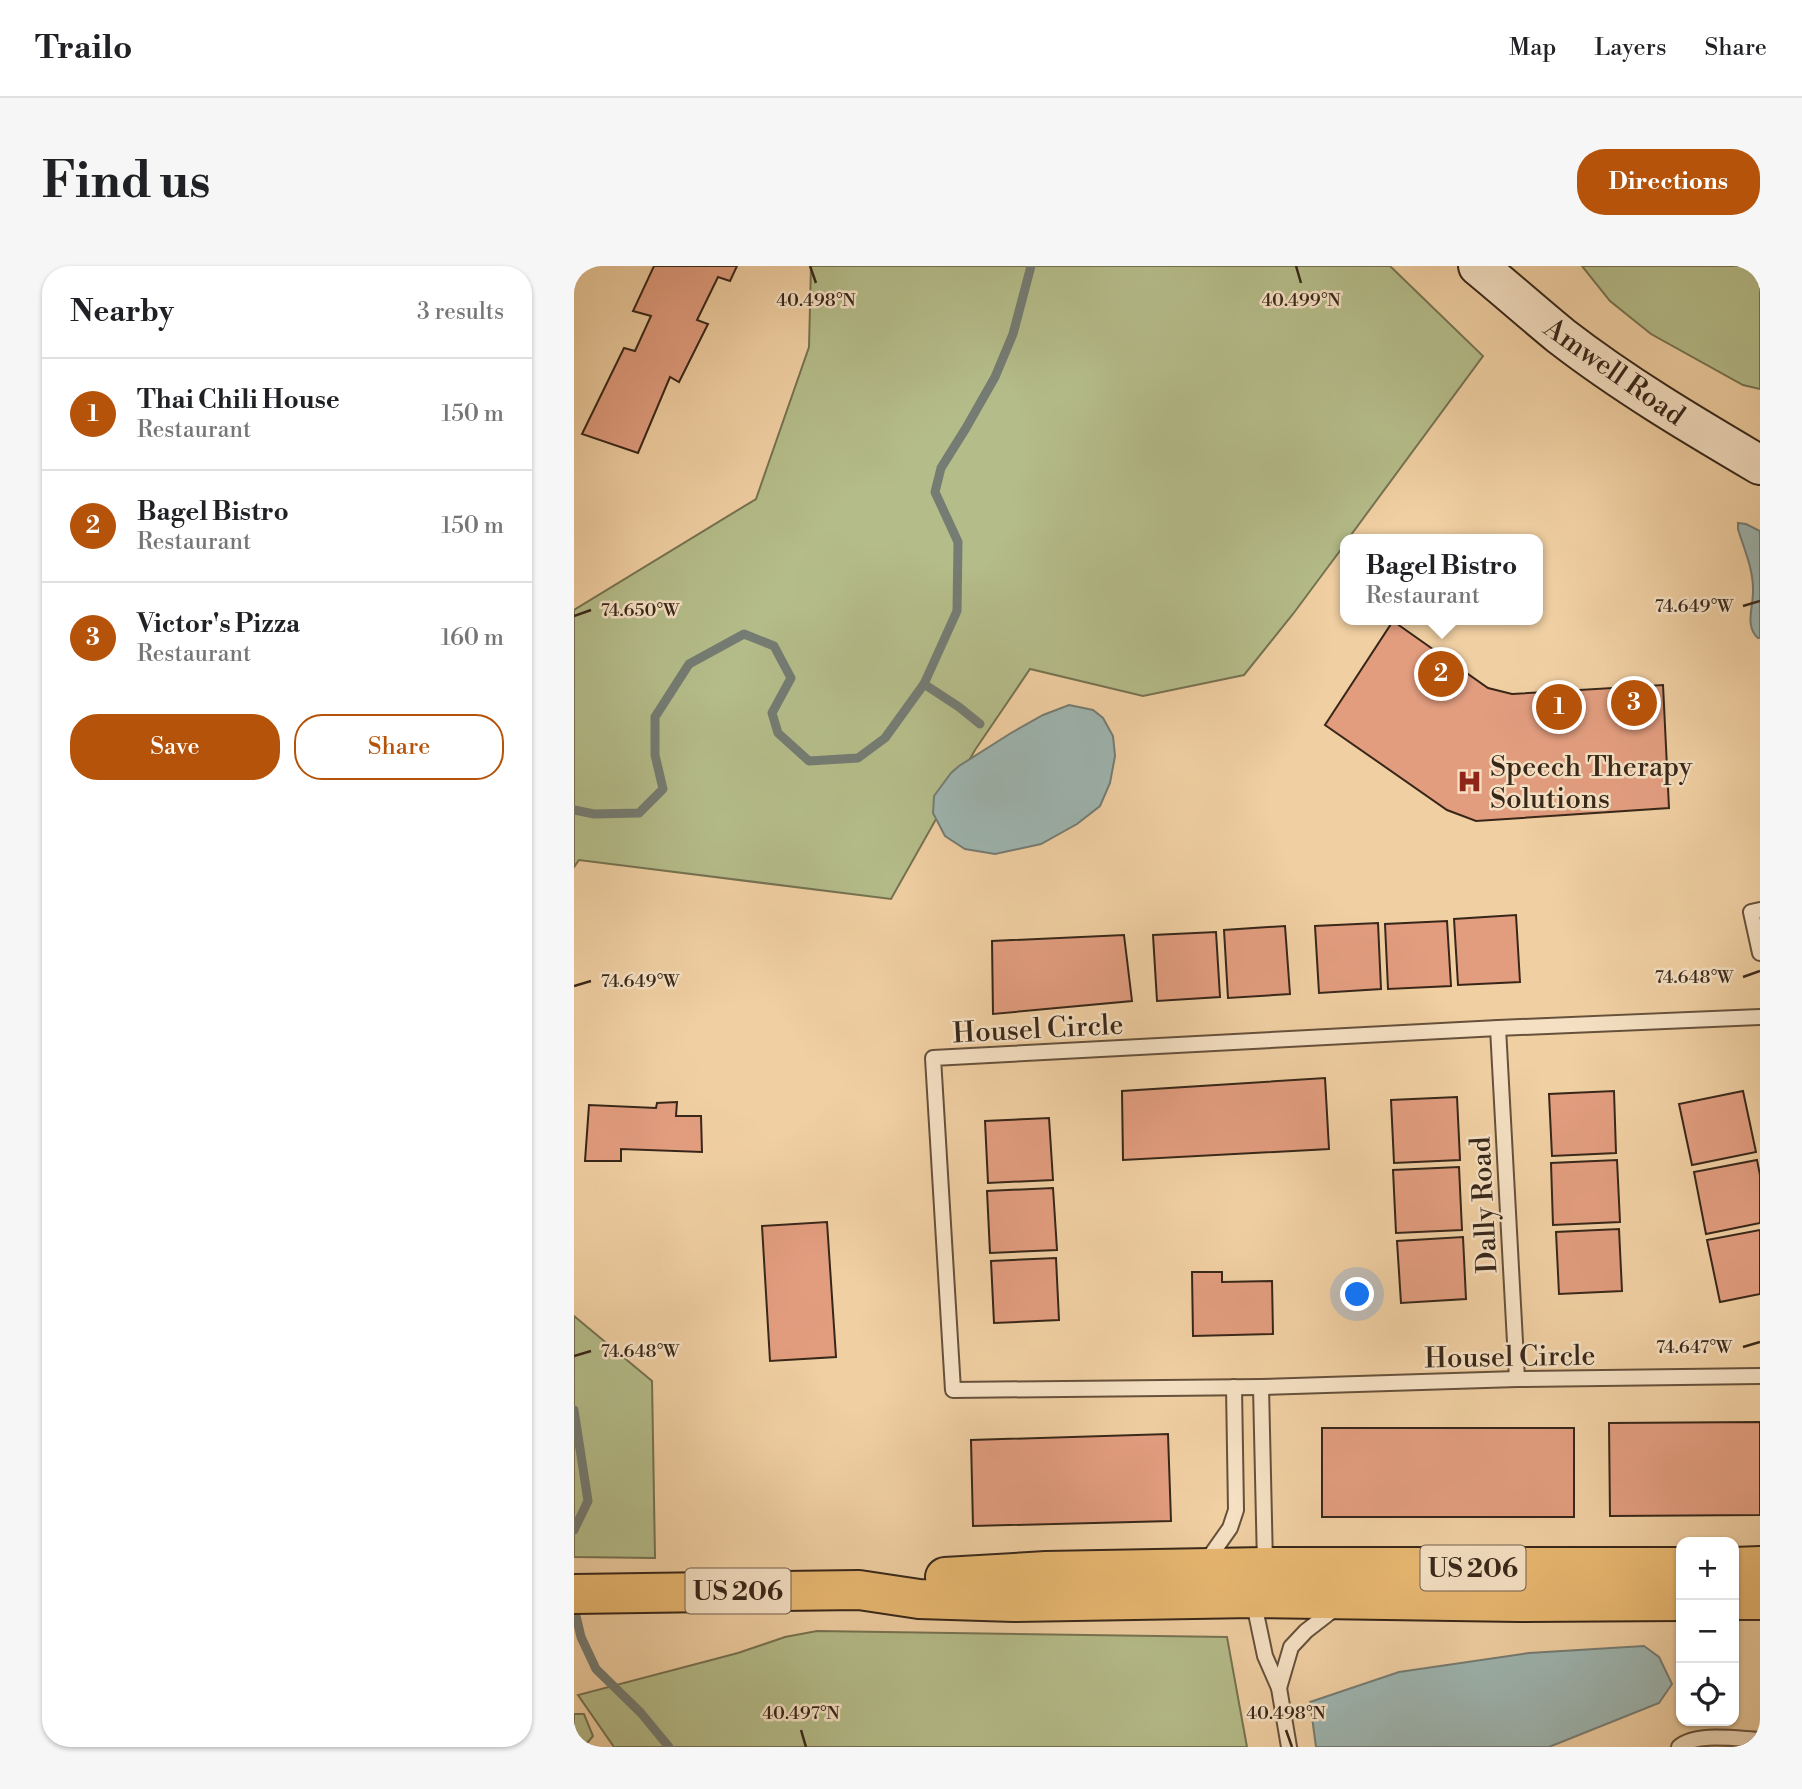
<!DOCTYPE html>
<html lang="en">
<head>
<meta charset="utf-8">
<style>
  :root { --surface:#fff; --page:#f6f6f6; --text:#202124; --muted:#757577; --line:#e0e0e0; --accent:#b45309 }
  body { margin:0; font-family:"Libre Bodoni",serif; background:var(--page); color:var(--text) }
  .controls { position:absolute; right:21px; bottom:21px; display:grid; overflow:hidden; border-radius:14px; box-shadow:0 2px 5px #0004 }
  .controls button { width:63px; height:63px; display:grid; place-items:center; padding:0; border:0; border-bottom:2px solid var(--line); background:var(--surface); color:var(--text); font:35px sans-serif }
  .you { position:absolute; left:784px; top:1029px; width:24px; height:24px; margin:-18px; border:5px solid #fff; border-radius:50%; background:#1a73e8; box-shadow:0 0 0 10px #1a73e833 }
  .badge { display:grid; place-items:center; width:46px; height:46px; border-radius:50%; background:var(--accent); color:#fff; font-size:23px; font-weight:700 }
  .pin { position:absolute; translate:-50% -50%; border:4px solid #fff; box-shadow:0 2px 7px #0006 }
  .popup { position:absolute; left:766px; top:268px; width:203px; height:91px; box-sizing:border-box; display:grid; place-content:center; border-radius:14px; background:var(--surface); filter:drop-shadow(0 2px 5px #0005); font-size:23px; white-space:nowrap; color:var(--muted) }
  .popup b { font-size:26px; color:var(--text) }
  .popup::after { content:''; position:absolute; left:50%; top:100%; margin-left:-14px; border:14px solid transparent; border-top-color:var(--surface) }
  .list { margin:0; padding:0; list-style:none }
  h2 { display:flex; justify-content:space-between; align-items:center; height:91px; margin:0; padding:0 28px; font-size:30px }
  h2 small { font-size:23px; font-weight:400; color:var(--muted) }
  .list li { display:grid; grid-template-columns:46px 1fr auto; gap:21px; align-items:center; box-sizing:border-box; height:112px; padding:0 28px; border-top:2px solid var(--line) }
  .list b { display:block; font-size:26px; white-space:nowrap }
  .list p { margin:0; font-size:23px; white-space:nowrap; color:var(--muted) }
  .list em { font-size:23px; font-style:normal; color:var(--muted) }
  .actions { display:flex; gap:14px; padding:21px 28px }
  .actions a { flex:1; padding:16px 0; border:2px solid var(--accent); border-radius:28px; text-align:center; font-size:24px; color:var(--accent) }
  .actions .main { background:var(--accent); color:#fff }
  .icon { flex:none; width:38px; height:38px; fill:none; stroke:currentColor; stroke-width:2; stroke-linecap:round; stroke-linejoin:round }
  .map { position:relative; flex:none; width:1186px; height:1481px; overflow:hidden; border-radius:28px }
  header { display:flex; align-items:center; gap:42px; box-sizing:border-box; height:98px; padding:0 35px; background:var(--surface); border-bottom:2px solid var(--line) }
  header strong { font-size:33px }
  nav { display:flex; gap:38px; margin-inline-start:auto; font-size:24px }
  .intro { display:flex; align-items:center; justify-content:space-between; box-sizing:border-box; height:168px; padding:0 42px }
  h1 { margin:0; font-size:49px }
  .button { padding:18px 32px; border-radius:28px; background:var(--accent); color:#fff; font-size:24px; font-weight:700 }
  main { display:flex; gap:42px; padding:0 42px }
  aside { flex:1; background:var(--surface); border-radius:28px; box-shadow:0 2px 5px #0004 }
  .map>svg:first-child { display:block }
  .green { fill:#b4bc89; stroke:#767251; stroke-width:2 }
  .water { fill:#9db4af; stroke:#757c73; stroke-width:2 }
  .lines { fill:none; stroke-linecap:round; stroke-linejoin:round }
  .stream { stroke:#757c73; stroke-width:9 }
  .building { fill:#e29d7f; stroke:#382719; stroke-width:2 }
  .service-casing { stroke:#66513b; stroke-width:18 }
  .secondary-casing { stroke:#382719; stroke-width:42 }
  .primary-casing { stroke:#382719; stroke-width:42 }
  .service { stroke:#f5e0c3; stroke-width:14 }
  .secondary { stroke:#f5e0c3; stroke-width:38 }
  .primary { stroke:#e8b871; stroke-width:38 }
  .ticks { fill:none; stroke:#382719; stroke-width:2.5 }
  .labels { text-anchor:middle; stroke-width:5; stroke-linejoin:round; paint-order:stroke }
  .shield { fill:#f5e0c3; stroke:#715e4c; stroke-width:2 }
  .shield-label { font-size:26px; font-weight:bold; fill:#382719 }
  .street-label { font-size:28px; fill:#382719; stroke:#f5e0c3 }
  .poi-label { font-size:28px; fill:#382719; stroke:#f5e0c3; text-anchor:start }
  .ticks-label { font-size:18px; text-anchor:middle; fill:#382719; stroke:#f5e0c3; stroke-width:5; stroke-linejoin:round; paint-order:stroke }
</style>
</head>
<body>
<header>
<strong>Trailo</strong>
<nav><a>Map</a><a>Layers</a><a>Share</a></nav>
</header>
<div class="intro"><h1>Find us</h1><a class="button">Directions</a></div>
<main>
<aside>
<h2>Nearby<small>3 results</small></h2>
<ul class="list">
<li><span class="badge">1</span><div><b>Thai Chili House</b><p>Restaurant</p></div><em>150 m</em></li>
<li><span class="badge">2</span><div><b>Bagel Bistro</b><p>Restaurant</p></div><em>150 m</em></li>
<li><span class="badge">3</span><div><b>Victor's Pizza</b><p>Restaurant</p></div><em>160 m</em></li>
</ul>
<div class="actions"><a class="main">Save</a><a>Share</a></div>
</aside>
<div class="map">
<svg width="1186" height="1481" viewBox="0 0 1186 1481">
  <rect width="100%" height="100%" fill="#f0cfa2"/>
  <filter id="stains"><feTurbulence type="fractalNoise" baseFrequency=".00286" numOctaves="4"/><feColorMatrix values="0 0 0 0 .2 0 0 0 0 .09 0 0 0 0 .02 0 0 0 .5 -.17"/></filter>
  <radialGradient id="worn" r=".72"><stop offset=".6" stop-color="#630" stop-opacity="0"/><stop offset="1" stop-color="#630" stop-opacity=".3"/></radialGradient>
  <!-- green -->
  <g class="green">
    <polygon points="237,0 816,0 909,90 774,273 771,273 771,278 719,348 670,409 569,430 456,403 401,484 317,633 5,594 0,601 0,344 182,233 235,81"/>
    <polygon points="1008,0 1186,0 1186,123 1169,119 1077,68 1036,35"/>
    <polygon points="0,1050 78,1115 81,1292 0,1291"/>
    <polygon points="243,1365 653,1371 673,1481 40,1481 4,1429 164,1387 211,1371"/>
    <polygon points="0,1448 10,1448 19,1470 10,1481 0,1481"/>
  </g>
  <!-- water -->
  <g class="water">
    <path d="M1164,257L1172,258L1186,265V372H1184C1170,360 1180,339 1179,323C1179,302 1170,283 1164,263Z"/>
    <polygon points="495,439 519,444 529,452 539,470 541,490 536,517 526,540 503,558 467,578 421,588 391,583 371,570 359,547 360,530 377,507 385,500 437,467 469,449"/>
    <polygon points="1070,1380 1085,1391 1098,1418 1085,1437 975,1481 742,1481 736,1436 825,1406 955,1387"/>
  </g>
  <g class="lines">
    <!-- stream -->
    <g class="stream">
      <polyline points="350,418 385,441 406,458"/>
      <polyline points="0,544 20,548 65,547 89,523 81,489 81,451 115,398 170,368 200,380 217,412 198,447 204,467 235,495 284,492 311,472 350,418 383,345 384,276 361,226 367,202 392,162 421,111 439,68 457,0"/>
      <polyline points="0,1144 14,1235 0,1264"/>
      <polyline points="0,1341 7,1371 22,1403 67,1447 95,1481"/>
    </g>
  </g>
  <!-- building -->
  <g class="building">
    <polygon points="80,0 163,0 156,15 144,11 123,54 134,58 105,116 96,111 64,187 8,168 50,82 61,85 77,50 59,45"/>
    <polygon points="819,355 914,422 938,428 1089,419 1095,542 902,555 873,544 751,459"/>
    <polygon points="942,649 946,716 884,719 880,653"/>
    <polygon points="873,655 877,720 814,723 811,658"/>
    <polygon points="804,657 807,723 745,727 741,660"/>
    <polygon points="711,660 716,728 654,732 650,664"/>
    <polygon points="642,666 646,731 583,735 579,669"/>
    <polygon points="550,669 558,735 419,748 418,675"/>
    <polygon points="751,812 755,883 549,894 548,825"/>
    <polygon points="1040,825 1042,887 978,890 975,828"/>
    <polygon points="1169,825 1182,886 1118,899 1105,838"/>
    <polygon points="883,831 886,894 820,897 817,834"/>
    <polygon points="103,836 102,850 127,850 128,886 47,883 47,895 11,895 15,839 82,842 83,837"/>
    <polygon points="475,852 479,914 414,917 411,855"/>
    <polygon points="1043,894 1046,956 979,959 977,897"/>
    <polygon points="1183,894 1186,909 1186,957 1132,968 1120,906"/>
    <polygon points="885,901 888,964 822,967 819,904"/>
    <polygon points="479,922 483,984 416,987 413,925"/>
    <polygon points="253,956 262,1091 196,1095 188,960"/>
    <polygon points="1045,963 1048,1025 985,1028 982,966"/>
    <polygon points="1186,964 1186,1028 1146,1036 1133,974"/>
    <polygon points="889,971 892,1033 827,1037 823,975"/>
    <polygon points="482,992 485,1054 420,1057 417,995"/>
    <polygon points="618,1006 648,1006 648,1016 698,1015 699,1068 619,1070"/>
    <polygon points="1186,1156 1186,1249 1036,1250 1035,1157"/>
    <rect x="748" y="1162" width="252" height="89"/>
    <polygon points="594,1168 597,1255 399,1260 397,1174"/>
  </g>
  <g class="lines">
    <defs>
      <g id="service">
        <polyline points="1186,644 1177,646 1186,687"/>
        <polyline points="1186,751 924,762 359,792 379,1124 687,1121 943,1113 1186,1110"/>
        <polyline points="924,762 943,1113"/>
        <polyline points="687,1121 691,1298"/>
        <polyline points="632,1296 656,1262 662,1244 660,1121"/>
        <polyline points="679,1333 691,1390 705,1422 715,1481"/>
        <polyline points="705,1422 717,1381 732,1365 763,1341"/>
        <path d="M1105,1481C1122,1466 1163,1473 1186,1474"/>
      </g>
      <path id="secondary" d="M904,0C932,23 959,47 987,70C1049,118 1118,159 1186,199"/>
      <g id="primary">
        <polyline points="1160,1301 1186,1300"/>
        <polyline points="371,1311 472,1305 691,1301 1107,1301"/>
        <polyline points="0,1328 285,1324 345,1333 440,1336 679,1332 945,1336 1107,1335"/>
        <polyline points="1160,1334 1186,1334"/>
      </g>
    </defs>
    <!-- service casing -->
    <use href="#service" class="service-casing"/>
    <!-- secondary casing -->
    <use href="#secondary" class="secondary-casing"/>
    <!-- primary casing -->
    <use href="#primary" class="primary-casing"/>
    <!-- service -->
    <use href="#service" class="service"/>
    <!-- secondary -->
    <use href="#secondary" class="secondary"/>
    <!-- primary -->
    <use href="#primary" class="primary"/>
  </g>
  <!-- ticks -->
  <path class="ticks" d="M236,0L242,17M722,0L727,17M1169,340L1186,335M0,350L17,344M1169,711L1186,705M0,720L17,715M1169,1081L1186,1076M0,1090L17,1085M227,1464L232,1481M712,1464L718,1481"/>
  <!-- icons -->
  <defs>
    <symbol id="hospital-bare" viewBox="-9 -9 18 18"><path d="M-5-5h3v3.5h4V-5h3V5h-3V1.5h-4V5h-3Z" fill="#8f2418" stroke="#f5e0c3" stroke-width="2.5" paint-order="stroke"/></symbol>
  </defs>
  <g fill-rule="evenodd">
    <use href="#hospital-bare" x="878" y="498" width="35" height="35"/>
  </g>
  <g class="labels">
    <!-- shield labels -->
    <g class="shield">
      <rect x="846.5" y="1279.5" width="105" height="45" rx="5"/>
      <rect x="111.5" y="1302.5" width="105" height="45" rx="5"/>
    </g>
    <g class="shield-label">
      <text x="899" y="1311">US 206</text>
      <text x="164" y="1334">US 206</text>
    </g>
    <!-- street labels -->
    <g class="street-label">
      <text transform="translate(1041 105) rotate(35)" y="10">Amwell Road</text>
      <text transform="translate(464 762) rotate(-3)" y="10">Housel Circle</text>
      <text transform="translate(909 939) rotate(-93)" y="10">Dally Road</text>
      <text transform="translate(936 1090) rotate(-1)" y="10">Housel Circle</text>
    </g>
    <!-- poi labels -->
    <g class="poi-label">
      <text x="916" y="510">Speech Therapy<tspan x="916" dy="32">Solutions</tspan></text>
    </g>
  </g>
  <g class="ticks-label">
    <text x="242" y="40">40.498°N</text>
    <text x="727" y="40">40.499°N</text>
    <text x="1120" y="346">74.649°W</text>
    <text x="66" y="350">74.650°W</text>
    <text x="1120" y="717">74.648°W</text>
    <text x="66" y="721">74.649°W</text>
    <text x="1120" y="1087">74.647°W</text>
    <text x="66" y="1091">74.648°W</text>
    <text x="712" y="1453">40.498°N</text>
    <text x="227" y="1453">40.497°N</text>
  </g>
  <rect width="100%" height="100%" filter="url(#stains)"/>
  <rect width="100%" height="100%" fill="url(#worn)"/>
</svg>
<div class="controls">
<button>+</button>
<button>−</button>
<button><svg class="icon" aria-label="locate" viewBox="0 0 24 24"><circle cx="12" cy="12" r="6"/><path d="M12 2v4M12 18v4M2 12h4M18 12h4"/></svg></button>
</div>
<div class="you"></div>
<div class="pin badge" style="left:985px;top:441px">1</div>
<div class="pin badge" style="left:867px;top:408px">2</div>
<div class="popup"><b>Bagel Bistro</b>Restaurant</div>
<div class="pin badge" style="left:1060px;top:437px">3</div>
</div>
</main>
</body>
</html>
